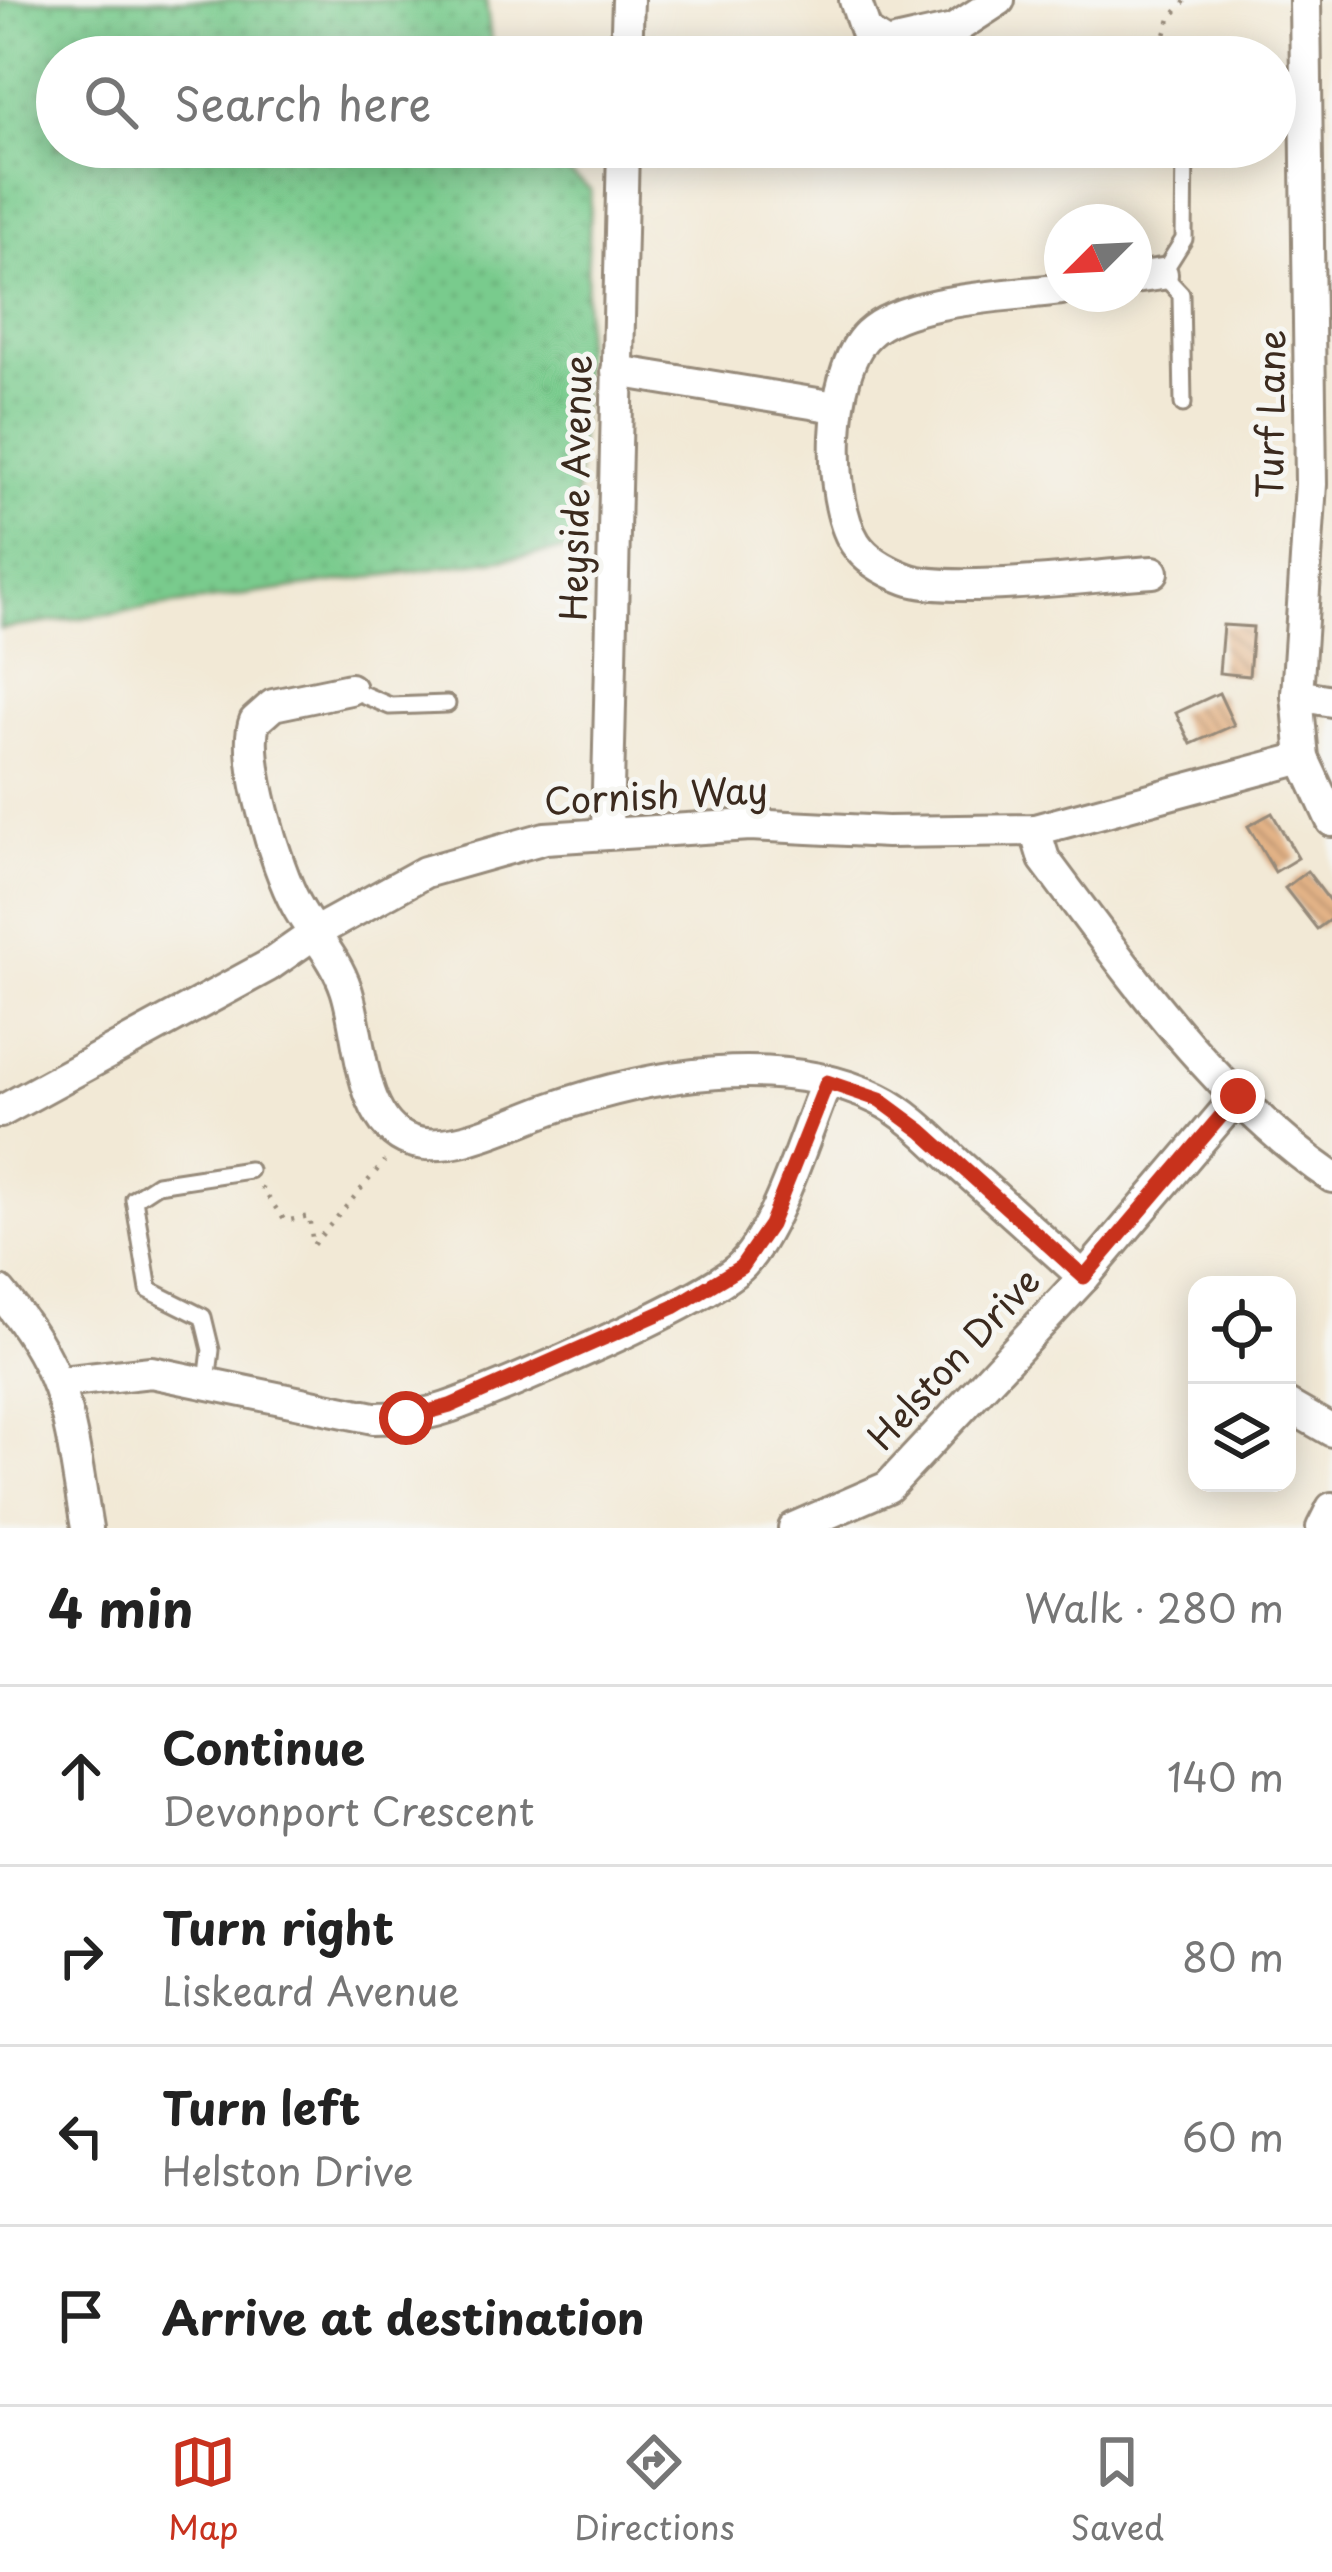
<!DOCTYPE html>
<html lang="en">
<head>
<meta charset="utf-8">
<style>
  :root { --surface:#fff; --page:#f2f2f2; --text:#222; --muted:#767676; --line:#e0e0e0; --accent:#c8321e }
  body { margin:0; font-family:"Playpen Sans",sans-serif; background:var(--page); color:var(--text) }
  .controls { position:absolute; right:36px; bottom:36px; display:grid; overflow:hidden; border-radius:24px; box-shadow:0 6px 30px #0003 }
  .controls button { width:108px; height:108px; display:grid; place-items:center; padding:0; border:0; border-bottom:3px solid var(--line); background:var(--surface); color:var(--text); font:60px sans-serif }
  .compass { position:absolute; left:1044px; top:204px; width:108px; height:108px; border-radius:50%; background:var(--surface); box-shadow:0 6px 30px #0003; rotate:246deg }
  .stop { position:absolute; width:36px; height:36px; margin:-27px; border:9px solid #c8321e; border-radius:50%; background:#fff }
  .stop.end { background:#c8321e; border-color:#fff; box-shadow:0 3px 12px #0008 }
  .list { margin:0; padding:0; list-style:none }
  h2 { display:flex; justify-content:space-between; align-items:center; height:156px; margin:0; padding:0 48px; font-size:51px }
  h2 small { font-size:39px; font-weight:400; color:var(--muted) }
  .list li { display:grid; grid-template-columns:78px 1fr auto; gap:36px; align-items:center; box-sizing:border-box; height:180px; padding:0 48px; border-top:3px solid var(--line) }
  .list b { display:block; font-size:45px; white-space:nowrap }
  .list p { margin:0; font-size:39px; white-space:nowrap; color:var(--muted) }
  .list em { font-size:39px; font-style:normal; color:var(--muted) }
  .icon { flex:none; width:66px; height:66px; fill:none; stroke:currentColor; stroke-width:2; stroke-linecap:round; stroke-linejoin:round }
  .map { position:relative; flex:none; width:1332px; height:1528px; overflow:hidden }
  .search { position:absolute; background:var(--surface); box-shadow:0 6px 30px #0003; left:36px; right:36px; top:36px; height:132px; display:flex; align-items:center; gap:30px; box-sizing:border-box; padding:0 42px; border-radius:66px; color:var(--muted); font-size:45px }
  .sheet { height:876px; background:var(--surface) }
  nav { display:flex; justify-content:space-around; align-items:center; box-sizing:border-box; height:168px; border-top:3px solid var(--line); background:var(--surface); font-size:33px; color:var(--muted) }
  nav a { display:grid; justify-items:center; gap:6px }
  nav .on { color:var(--accent) }
  .map>svg:first-child { display:block }
  .grass { fill:url(#grass-dots); stroke:#5a7a56; stroke-width:3 }
  .building { fill:url(#building-back-hatch) }
  .lines { fill:none; stroke-linecap:round; stroke-linejoin:round }
  .lane-casing { stroke:#968a7a; stroke-width:21 }
  .street-casing { stroke:#968a7a; stroke-width:36 }
  .path { stroke:#968a7a; stroke-width:4.5; stroke-dasharray:3 9; stroke-linecap:butt }
  .lane { stroke:#fff; stroke-width:15 }
  .street { stroke:#fff; stroke-width:30 }
  .route { stroke:#c8321e; stroke-width:15 }
  .labels { text-anchor:middle; stroke-width:10; stroke-linejoin:round; paint-order:stroke }
  .street-label { font-size:36px; fill:#3b2a1e; stroke:#f6f6f2 }
</style>
</head>
<body>
<div class="map">
<svg width="1332" height="1528" viewBox="0 0 1332 1528">
  <defs>
    <pattern id="grass-dots" width="8" height="8" patternUnits="userSpaceOnUse" patternTransform="scale(3)"><rect width="8" height="8" fill="#79cb8d"/><path d="M2 2h.1M6 6h.1" fill="none" stroke="#6aae79" stroke-width="1.8" stroke-linecap="round"/></pattern>
    <pattern id="building-back-hatch" width="6" height="6" patternUnits="userSpaceOnUse" patternTransform="scale(3)"><rect width="6" height="6" fill="#e3b387"/><path d="M-1 5l2 2M0 0l6 6M5-1l2 2" fill="none" stroke="#b9926e"/></pattern>
  </defs>
  <rect width="100%" height="100%" fill="#f6f6f2"/>
  <filter id="ink" filterUnits="userSpaceOnUse"><feTurbulence type="fractalNoise" baseFrequency=".00833" numOctaves="2"/><feDisplacementMap in="SourceGraphic" scale="24" xChannelSelector="R" yChannelSelector="G"/><feConvolveMatrix kernelMatrix="1 2 1 2 8 2 1 2 1" color-interpolation-filters="sRGB"/></filter>
  <filter id="wash" filterUnits="userSpaceOnUse"><feTurbulence type="fractalNoise" baseFrequency=".004" numOctaves="4" result="noise"/><feDisplacementMap in="SourceGraphic" scale="48" xChannelSelector="R" yChannelSelector="G"/><feGaussianBlur stdDeviation="2.7" result="paint"/><feColorMatrix in="noise" values="0 0 0 0 0 0 0 0 0 0 0 0 0 0 0 0 0 1.4 0 .05"/><feComposite in="paint" operator="in"/></filter>
  <g filter="url(#wash)">
    <rect width="100%" height="100%" fill="#f2e9d6"/>
    <!-- grass -->
    <polygon class="grass" points="0,0 486,0 493,57 57,57 57,147 535,147 591,190 574,549 0,629"/>
    <g id="blocks">
      <!-- building -->
      <g class="building">
        <polygon points="1223,625 1253,627 1249,676 1219,673"/>
        <polygon points="1219,693 1234,725 1191,744 1176,713"/>
        <polygon points="1272,813 1298,858 1275,872 1248,826"/>
        <polygon points="1307,871 1332,904 1332,918 1317,929 1285,888"/>
      </g>
    </g>
  </g>
  <g filter="url(#ink)">
    <use href="#blocks" fill-opacity="0" stroke="#968a7a" stroke-width="3"/>
    <g class="lines">
      <defs>
        <g id="lane">
          <polyline points="1183,404 1181,294 1162,274 1184,239 1185,147"/>
          <polyline points="350,689 390,706 447,704"/>
          <polyline points="207,1382 211,1350 203,1317 149,1290 134,1199 157,1184 249,1170"/>
        </g>
        <g id="street">
          <polyline points="855,0 866,32 886,45 953,30 999,0"/>
          <polyline points="1305,0 1311,484 1297,695 1303,758 1332,821"/>
          <polyline points="626,57 628,0"/>
          <polyline points="1134,278 1162,274"/>
          <path d="M1062,289C1011,296 906,298 868,334C828,372 827,499 855,543C866,560 888,572 907,579C952,595 1098,575 1153,572"/>
          <polyline points="617,371 836,407"/>
          <path d="M350,689L273,705L255,721C241,755 277,870 296,904C311,933 335,956 346,989C361,1033 358,1123 411,1141C452,1155 512,1122 550,1109C648,1074 782,1052 878,1099C907,1113 933,1140 956,1162C999,1200 1041,1239 1084,1277"/>
          <polyline points="1297,695 1332,701"/>
          <path d="M1035,830L1044,859C1129,972 1214,1096 1332,1177"/>
          <polyline points="607,832 623,147"/>
          <polyline points="0,1112 268,966 318,931 425,872 545,838 750,825 887,832 1035,830 1303,758"/>
          <path d="M0,1292C71,1376 69,1424 87,1528"/>
          <path d="M61,1382L151,1372L374,1418C400,1418 422,1416 446,1408C501,1389 710,1300 743,1264C779,1225 805,1133 827,1081"/>
          <polyline points="1287,1405 1332,1431"/>
          <polyline points="794,1528 888,1487 1084,1277 1238,1096"/>
          <polyline points="1322,1528 1332,1508"/>
        </g>
      </defs>
      <!-- lane casing -->
      <use href="#lane" class="lane-casing"/>
      <!-- street casing -->
      <use href="#street" class="street-casing"/>
      <!-- path -->
      <g class="path">
        <polyline points="1158,57 1170,19 1186,0"/>
        <polyline points="261,1187 285,1221 309,1216 313,1245 385,1161"/>
      </g>
      <!-- lane -->
      <use href="#lane" class="lane"/>
      <!-- street -->
      <use href="#street" class="street"/>
    </g>
  </g>
  <g class="lines" filter="url(#ink)">
    <!-- route -->
    <polyline class="route" points="406,1418 450,1406 674,1307 741,1267 770,1225 827,1082 880,1100 922,1131 1084,1277 1238,1096"/>
  </g>
  <g class="labels">
    <!-- street labels -->
    <g class="street-label">
      <text transform="translate(1271 414) rotate(-89)" y="13">Turf Lane</text>
      <text transform="translate(576 488) rotate(-89)" y="13">Heyside Avenue</text>
      <text transform="translate(656 796) rotate(-3)" y="13">Cornish Way</text>
      <text transform="translate(954 1359) rotate(-47)" y="13">Helston Drive</text>
    </g>
  </g>
</svg>
<div class="controls">
<button><svg class="icon" aria-label="locate" viewBox="0 0 24 24"><circle cx="12" cy="12" r="6"/><path d="M12 2v4M12 18v4M2 12h4M18 12h4"/></svg></button>
<button><svg class="icon" aria-label="layers" viewBox="0 0 24 24"><path d="M12 4l9 5-9 5-9-5zM3 14l9 5 9-5"/></svg></button>
</div>
<svg class="compass" viewBox="-18 -18 36 36"><path d="M0-13l5 13h-10z" fill="#e53935"/><path d="M0 13l5-13h-10z" fill="#767676"/></svg>
<div class="stop" style="left:406px;top:1418px"></div>
<div class="stop end" style="left:1238px;top:1096px"></div>
<div class="search"><svg class="icon" aria-label="search" viewBox="0 0 24 24"><circle cx="10" cy="10" r="6"/><path d="M15 15l6 6"/></svg>Search here</div>
</div>
<section class="sheet">
<h2>4 min<small>Walk · 280 m</small></h2>
<ul class="list">
<li><svg class="icon" aria-label="ahead" viewBox="0 0 24 24"><path d="M12 20V5M6 11l6-6 6 6"/></svg><div><b>Continue</b><p>Devonport Crescent</p></div><em>140 m</em></li>
<li><svg class="icon" aria-label="right" viewBox="0 0 24 24"><path d="M7 20v-9h11M14 6l5 5-5 5"/></svg><div><b>Turn right</b><p>Liskeard Avenue</p></div><em>80 m</em></li>
<li><svg class="icon" aria-label="left" viewBox="0 0 24 24"><path d="M17 20v-9H6M10 6l-5 5 5 5"/></svg><div><b>Turn left</b><p>Helston Drive</p></div><em>60 m</em></li>
<li><svg class="icon" aria-label="arrive" viewBox="0 0 24 24"><path d="M6 21V4h12l-3 4 3 4H6"/></svg><div><b>Arrive at destination</b></div></li>
</ul>
</section>
<nav>
<a class="on"><svg class="icon" aria-label="map" viewBox="0 0 24 24"><path d="M3 6l6-2 6 2 6-2v14l-6 2-6-2-6 2zM9 4v14M15 6v14"/></svg>Map</a>
<a><svg class="icon" aria-label="directions" viewBox="0 0 24 24"><path d="M12 3l9 9-9 9-9-9zM9 14v-3h6M13 9l2 2-2 2"/></svg>Directions</a>
<a><svg class="icon" aria-label="saved" viewBox="0 0 24 24"><path d="M7 4h10v16l-5-4-5 4z"/></svg>Saved</a>
</nav>
</body>
</html>
